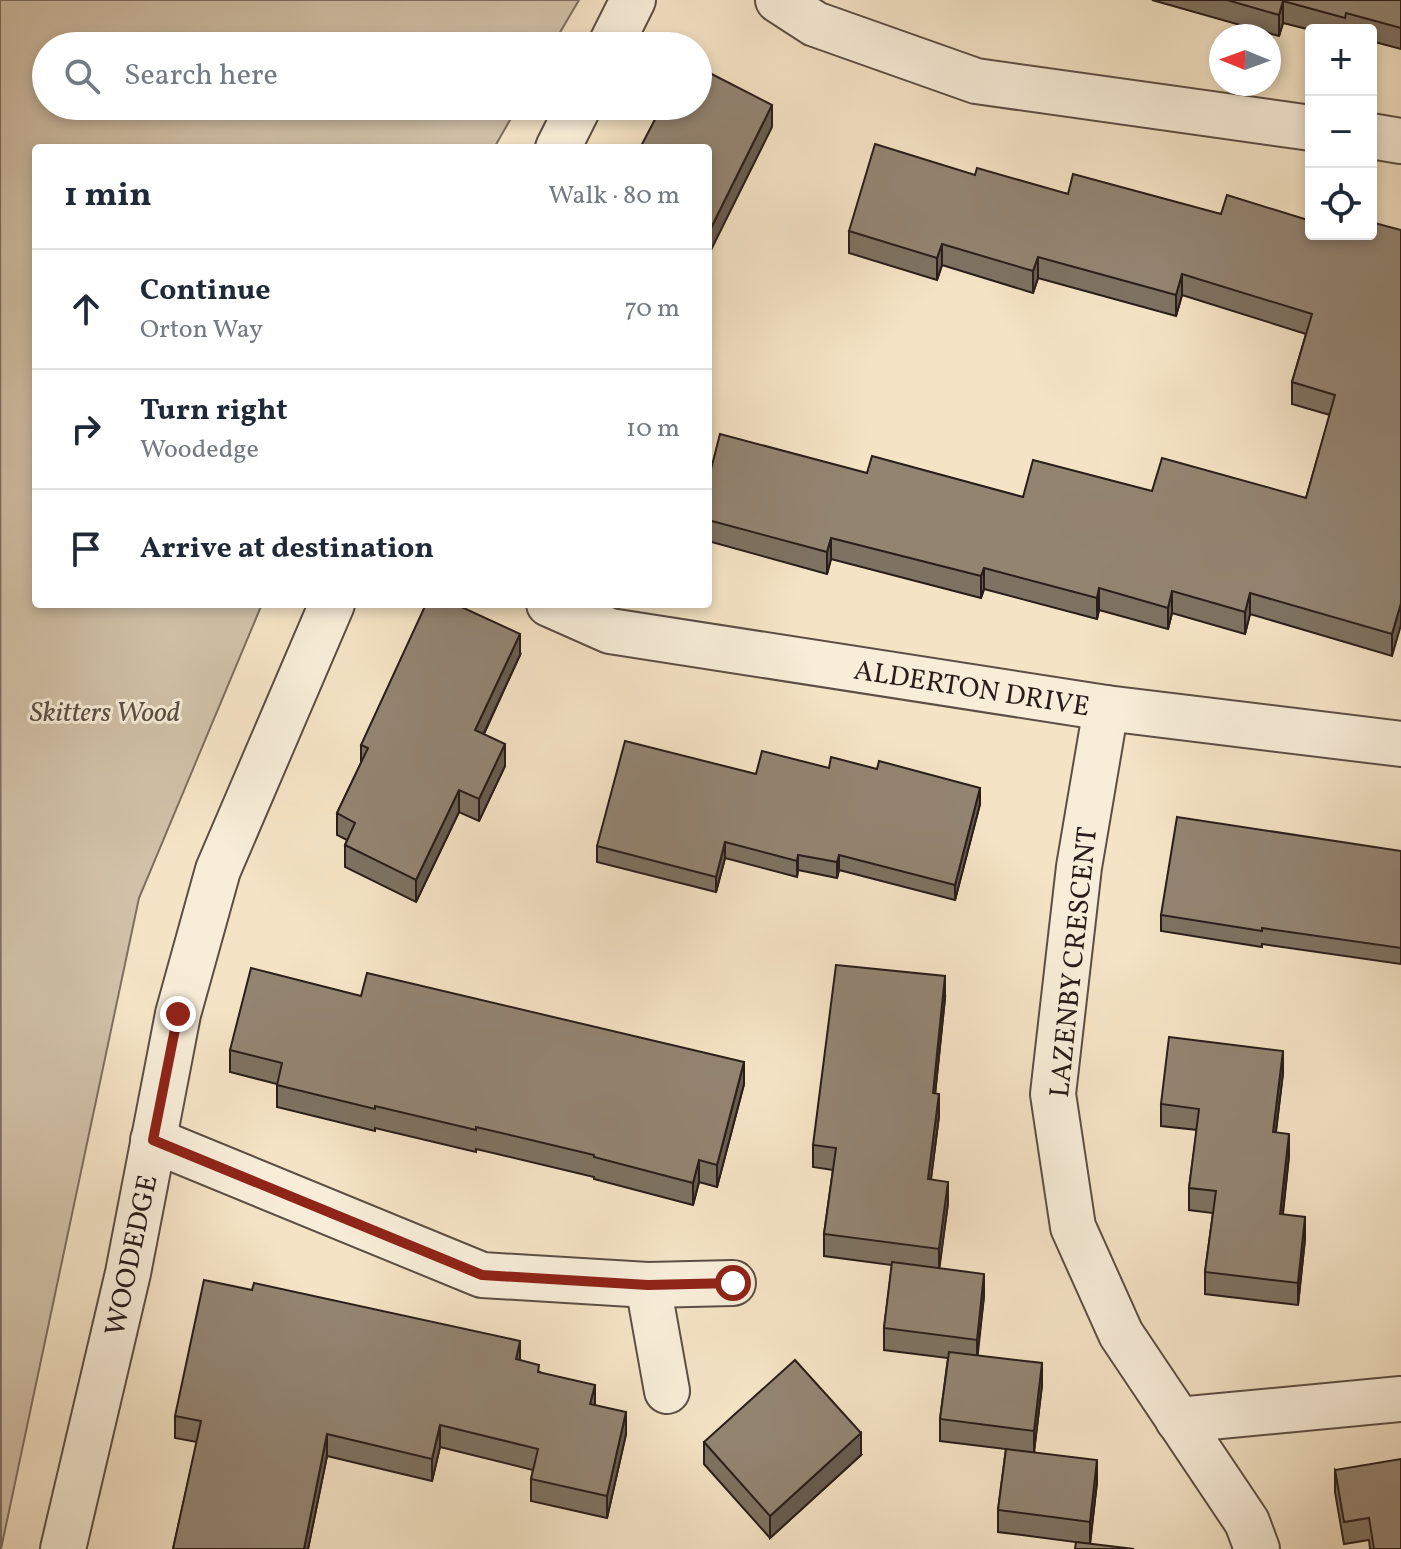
<!DOCTYPE html>
<html lang="en">
<head>
<meta charset="utf-8">
<style>
  :root { --surface:#fff; --page:#f6f6f7; --text:#1f2937; --muted:#747a83; --line:#e0e1e3 }
  body { margin:0; font-family:Vollkorn,serif; background:var(--page); color:var(--text) }
  .controls { position:absolute; right:24px; top:24px; display:grid; overflow:hidden; border-radius:8px; box-shadow:0 4px 12px #0003 }
  .controls button { width:72px; height:72px; display:grid; place-items:center; padding:0; border:0; border-bottom:2px solid var(--line); background:var(--surface); color:var(--text); font:40px sans-serif }
  .compass { position:absolute; left:1209px; top:24px; width:72px; height:72px; border-radius:50%; background:var(--surface); box-shadow:0 4px 12px #0003; rotate:271deg }
  .stop { position:absolute; width:24px; height:24px; margin:-18px; border:6px solid #8f2418; border-radius:50%; background:#fff }
  .stop.end { background:#8f2418; border-color:#fff; box-shadow:0 2px 8px #0008 }
  .list { margin:0; padding:0; list-style:none }
  h2 { display:flex; justify-content:space-between; align-items:center; height:104px; margin:0; padding:0 32px; font-size:34px }
  h2 small { font-size:26px; font-weight:400; color:var(--muted) }
  .list li { display:grid; grid-template-columns:52px 1fr auto; gap:24px; align-items:center; box-sizing:border-box; height:120px; padding:0 32px; border-top:2px solid var(--line) }
  .list b { display:block; font-size:30px; white-space:nowrap }
  .list p { margin:0; font-size:26px; white-space:nowrap; color:var(--muted) }
  .list em { font-size:26px; font-style:normal; color:var(--muted) }
  .icon { flex:none; width:44px; height:44px; fill:none; stroke:currentColor; stroke-width:2; stroke-linecap:round; stroke-linejoin:round }
  .map { position:relative; flex:none; width:1401px; height:1549px; overflow:hidden }
  .search { position:absolute; background:var(--surface); box-shadow:0 4px 12px #0003; left:32px; top:32px; width:680px; height:88px; display:flex; align-items:center; gap:20px; box-sizing:border-box; padding:0 28px; border-radius:44px; color:var(--muted); font-size:30px }
  .panel { position:absolute; background:var(--surface); box-shadow:0 4px 12px #0003; left:32px; top:144px; width:680px; height:464px; border-radius:8px }
  .map>svg:first-child { display:block }
  .green { fill:#d1c1a8; stroke:#7d6f60; stroke-width:2 }
  .lines { fill:none; stroke-linecap:round; stroke-linejoin:round }
  .minor-casing { stroke:#5c4e44; stroke-width:48 }
  .minor { stroke:#f8edd9; stroke-width:44 }
  .wall { fill:#7e7262; stroke:#291d19; stroke-width:2 }
  .shaded-wall { fill:#675c50; stroke:#291d19; stroke-width:2 }
  .building { fill:#938472; stroke:#291d19; stroke-width:2 }
  .route { stroke:#8f2418; stroke-width:10 }
  .labels { text-anchor:middle; stroke-width:6; stroke-linejoin:round; paint-order:stroke }
  .street-label { font-size:28px; fill:#291d19; stroke:#f8edd9 }
  .park-label { font-size:28px; font-style:italic; fill:#5b4e44; stroke:#f8edd9 }
</style>
</head>
<body>
<div class="map">
<svg width="1401" height="1549" viewBox="0 0 1401 1549">
  <rect width="100%" height="100%" fill="#f4e3c5"/>
  <filter id="stains"><feTurbulence type="fractalNoise" baseFrequency=".0025" numOctaves="4"/><feColorMatrix values="0 0 0 0 .2 0 0 0 0 .09 0 0 0 0 .02 0 0 0 .5 -.17"/></filter>
  <radialGradient id="worn" r=".72"><stop offset=".6" stop-color="#630" stop-opacity="0"/><stop offset="1" stop-color="#630" stop-opacity=".3"/></radialGradient>
  <!-- green -->
  <polygon class="green" points="0,0 579,0 552,46 46,46 46,106 518,106 494,148 36,148 36,604 262,604 139,898 1,1549"/>
  <g class="lines">
    <defs>
      <g id="minor">
        <polyline points="778,0 815,24 976,81 1311,128"/>
        <polyline points="610,46 633,0"/>
        <polyline points="1371,136 1401,141"/>
        <polyline points="558,148 579,106"/>
        <polyline points="549,604 610,631 1106,708 1401,744"/>
        <polyline points="1106,708 1079,867 1053,1094 1073,1227 1121,1334 1247,1522 1257,1549"/>
        <polyline points="153,1140 482,1275 648,1285 733,1283"/>
        <polyline points="648,1285 667,1391"/>
        <polyline points="1178,1420 1401,1399"/>
        <polyline points="63,1549 128,1273 178,1014 218,870 332,604"/>
      </g>
    </defs>
    <!-- minor casing -->
    <use href="#minor" class="minor-casing"/>
    <!-- minor -->
    <use href="#minor" class="minor"/>
  </g>
  <!-- wall -->
  <g class="wall">
    <polygon points="1152,0 1401,0 1401,49 1371,41 1371,30 1311,30 1283,23 1279,36"/>
    <polygon points="975,175 1068,194 1221,214 1355,235 1401,230 1392,656 1250,614 1245,634 1172,613 1168,629 1099,610 1097,619 984,589 981,598 831,559 827,574 708,541 708,481 867,473 1023,497 1152,491 1306,498 1330,415 1292,404 1292,382 1306,334 1182,295 1176,316 1038,278 1033,293 942,265 937,280 849,253 849,231"/>
    <polygon points="520,655 484,734 505,766 479,821 459,812 416,902 345,867 345,845 347,840 337,835 337,813 361,763 361,745"/>
    <polygon points="829,768 980,804 955,900 839,870 837,878 798,870 797,877 725,858 716,892 597,862 597,846"/>
    <polygon points="1401,851 1401,964 1262,944 1262,947 1161,931 1161,915"/>
    <polygon points="361,996 744,1084 717,1187 699,1182 693,1205 594,1179 594,1177 476,1149 476,1152 375,1128 375,1131 277,1107 277,1084 230,1072 230,1050"/>
    <polygon points="945,998 935,1094 939,1116 931,1179 948,1203 939,1268 984,1296 977,1355 1042,1385 1034,1452 1097,1482 1090,1544 998,1532 998,1510 1006,1449 940,1441 940,1419 948,1358 884,1350 884,1328 892,1265 824,1256 824,1234 833,1170 813,1167 813,1145"/>
    <polygon points="1283,1073 1276,1132 1289,1156 1283,1214 1305,1239 1298,1305 1205,1294 1205,1272 1213,1213 1189,1210 1189,1188 1197,1130 1161,1126 1161,1104"/>
    <polygon points="520,1360 595,1405 626,1434 607,1518 531,1501 531,1479 533,1470 440,1447 432,1481 327,1456 308,1549 173,1549 197,1442 175,1438 175,1416"/>
    <polygon points="704,1442 861,1455 770,1538 704,1464"/>
    <polygon points="1335,1470 1401,1549 1370,1549 1369,1540 1344,1544 1335,1492"/>
  </g>
  <!-- shaded-wall -->
  <g class="shaded-wall">
    <polygon points="1283,1 1283,23 1279,36 1279,15"/>
    <polygon points="772,105 772,127 708,256 708,234"/>
    <polygon points="942,244 942,265 937,280 937,258"/>
    <polygon points="1038,257 1038,278 1033,293 1033,271"/>
    <polygon points="1182,274 1182,295 1176,316 1176,295"/>
    <polygon points="831,538 831,559 827,574 827,552"/>
    <polygon points="984,568 984,589 981,598 981,576"/>
    <polygon points="1099,588 1099,610 1097,619 1097,598"/>
    <polygon points="1172,591 1172,613 1168,629 1168,608"/>
    <polygon points="1250,593 1250,614 1245,634 1245,612"/>
    <polygon points="1401,603 1401,625 1392,656 1392,634"/>
    <polygon points="520,634 520,655 475,752 475,730"/>
    <polygon points="505,744 505,766 479,821 479,799"/>
    <polygon points="980,788 980,804 955,900 955,885"/>
    <polygon points="459,790 459,812 416,902 416,880"/>
    <polygon points="725,842 725,858 716,892 716,877"/>
    <polygon points="798,855 798,870 797,877 797,861"/>
    <polygon points="839,855 839,870 837,878 837,862"/>
    <polygon points="945,976 945,998 933,1115 933,1093"/>
    <polygon points="1283,1051 1283,1073 1273,1154 1273,1132"/>
    <polygon points="744,1062 744,1084 717,1187 717,1165"/>
    <polygon points="939,1094 939,1116 928,1201 928,1179"/>
    <polygon points="1289,1134 1289,1156 1280,1236 1280,1214"/>
    <polygon points="699,1160 699,1182 693,1205 693,1183"/>
    <polygon points="948,1182 948,1203 939,1271 939,1249"/>
    <polygon points="1305,1217 1305,1239 1298,1305 1298,1283"/>
    <polygon points="984,1274 984,1296 977,1362 977,1340"/>
    <polygon points="520,1341 520,1363 516,1359"/>
    <polygon points="1042,1363 1042,1385 1034,1452 1034,1431"/>
    <polygon points="595,1385 595,1407 590,1404"/>
    <polygon points="626,1412 626,1434 607,1518 607,1496"/>
    <polygon points="440,1425 440,1447 432,1481 432,1459"/>
    <polygon points="861,1433 861,1455 770,1538 770,1516"/>
    <polygon points="327,1434 327,1456 308,1549 304,1549"/>
    <polygon points="1097,1460 1097,1482 1090,1544 1090,1522"/>
  </g>
  <!-- building -->
  <g class="building">
    <polygon points="1227,0 1401,0 1401,28 1346,13 1345,18 1283,1 1279,15"/>
    <polygon points="698,67 772,105 708,234 708,148 640,148 662,106 698,106"/>
    <polygon points="875,144 975,175 977,168 1068,194 1073,174 1221,214 1227,195 1311,221 1311,234 1371,234 1371,222 1401,230 1401,603 1392,634 1250,593 1245,612 1172,591 1168,608 1099,588 1097,598 984,568 981,576 831,538 827,552 708,520 708,481 720,434 867,473 872,456 1023,497 1033,460 1152,491 1162,458 1306,498 1335,395 1292,382 1312,314 1182,274 1176,295 1038,257 1033,271 942,244 937,258 849,231"/>
    <polygon points="426,604 455,604 520,634 475,730 505,744 479,799 459,790 416,880 345,845 355,823 337,813 368,748 361,745"/>
    <polygon points="625,741 756,774 762,751 829,768 831,757 877,769 879,761 980,788 955,885 839,855 837,862 798,855 797,861 725,842 716,877 597,846"/>
    <polygon points="1177,817 1401,851 1401,948 1262,928 1262,931 1161,915"/>
    <polygon points="836,965 945,976 933,1093 939,1094 928,1179 948,1182 939,1249 824,1234 836,1148 813,1145"/>
    <polygon points="251,968 361,996 367,973 744,1062 717,1165 699,1160 693,1183 594,1157 594,1155 476,1127 476,1130 375,1106 375,1109 277,1085 282,1063 230,1050"/>
    <polygon points="1169,1037 1283,1051 1273,1132 1289,1134 1280,1214 1305,1217 1298,1283 1205,1272 1216,1191 1189,1188 1199,1109 1161,1104"/>
    <polygon points="892,1262 984,1274 977,1340 884,1328"/>
    <polygon points="204,1280 252,1290 254,1283 520,1341 516,1359 539,1365 538,1372 595,1385 590,1404 626,1412 607,1496 531,1479 538,1449 440,1425 432,1459 327,1434 304,1549 173,1549 201,1421 175,1416"/>
    <polygon points="949,1352 1042,1363 1034,1431 940,1419"/>
    <polygon points="795,1360 861,1433 770,1516 704,1442"/>
    <polygon points="1006,1449 1097,1460 1090,1522 998,1510"/>
    <polygon points="1401,1459 1401,1549 1374,1549 1369,1518 1344,1522 1335,1470"/>
    <polygon points="1076,1542 1134,1549 1075,1549"/>
  </g>
  <g class="lines">
    <!-- route -->
    <polyline class="route" points="178,1014 153,1140 482,1275 648,1285 733,1283"/>
  </g>
  <g class="labels">
    <!-- street labels -->
    <g class="street-label">
      <text transform="translate(972 687) rotate(9)" y="10">ALDERTON DRIVE</text>
      <text transform="translate(1072 962) rotate(-84)" y="10">LAZENBY CRESCENT</text>
      <text transform="translate(130 1255) rotate(-78)" y="10">WOODEDGE</text>
    </g>
    <!-- park labels -->
    <g class="park-label">
      <text x="105" y="721">Skitters Wood</text>
    </g>
  </g>
  <rect width="100%" height="100%" filter="url(#stains)"/>
  <rect width="100%" height="100%" fill="url(#worn)"/>
</svg>
<div class="controls">
<button>+</button>
<button>−</button>
<button><svg class="icon" aria-label="locate" viewBox="0 0 24 24"><circle cx="12" cy="12" r="6"/><path d="M12 2v4M12 18v4M2 12h4M18 12h4"/></svg></button>
</div>
<svg class="compass" viewBox="-18 -18 36 36"><path d="M0-13l5 13h-10z" fill="#e53935"/><path d="M0 13l5-13h-10z" fill="#747a83"/></svg>
<div class="stop" style="left:733px;top:1283px"></div>
<div class="stop end" style="left:178px;top:1014px"></div>
<div class="search"><svg class="icon" aria-label="search" viewBox="0 0 24 24"><circle cx="10" cy="10" r="6"/><path d="M15 15l6 6"/></svg>Search here</div>
<section class="panel">
<h2>1 min<small>Walk · 80 m</small></h2>
<ul class="list">
<li><svg class="icon" aria-label="ahead" viewBox="0 0 24 24"><path d="M12 20V5M6 11l6-6 6 6"/></svg><div><b>Continue</b><p>Orton Way</p></div><em>70 m</em></li>
<li><svg class="icon" aria-label="right" viewBox="0 0 24 24"><path d="M7 20v-9h11M14 6l5 5-5 5"/></svg><div><b>Turn right</b><p>Woodedge</p></div><em>10 m</em></li>
<li><svg class="icon" aria-label="arrive" viewBox="0 0 24 24"><path d="M6 21V4h12l-3 4 3 4H6"/></svg><div><b>Arrive at destination</b></div></li>
</ul>
</section>
</div>
</body>
</html>
